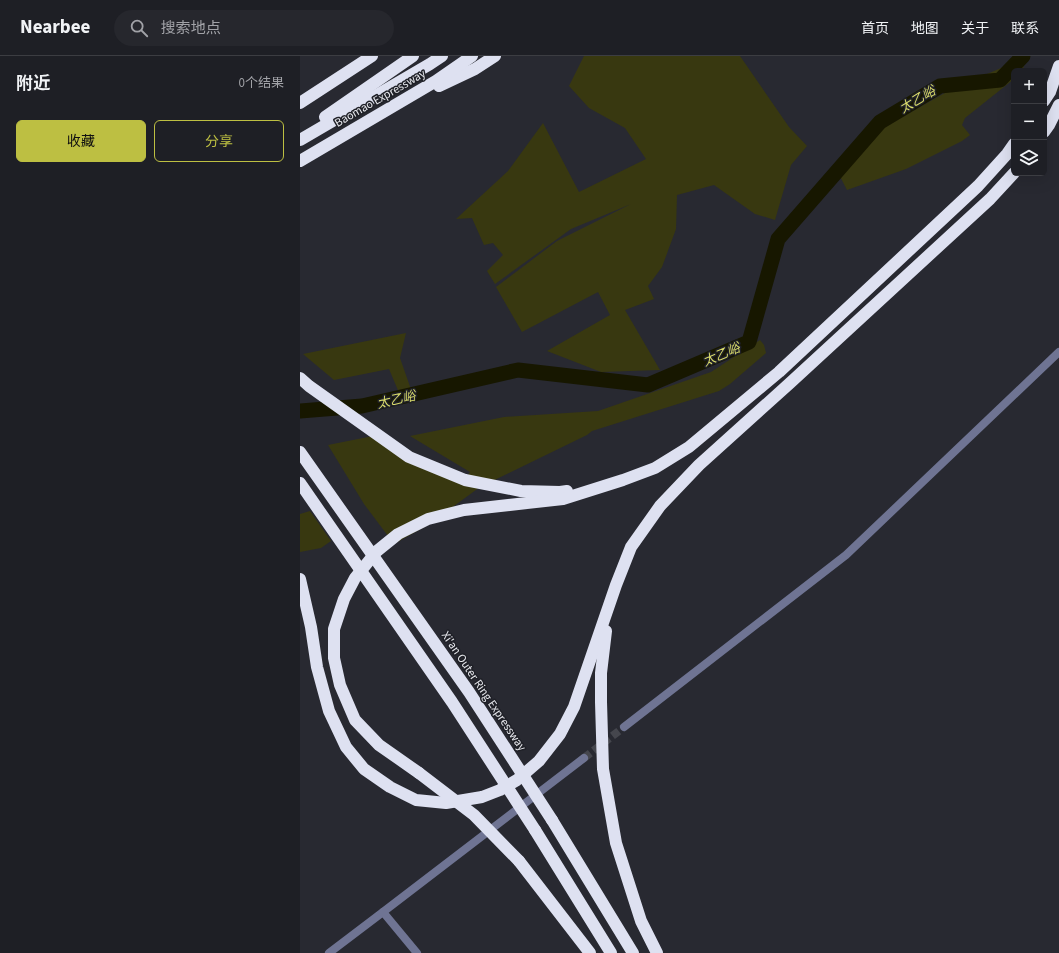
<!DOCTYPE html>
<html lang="zh">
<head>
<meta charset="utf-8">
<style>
  :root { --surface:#1e1f25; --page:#26272d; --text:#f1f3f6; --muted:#a1a2a7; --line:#3c3d42; --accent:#bdbf42 }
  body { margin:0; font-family:"Source Sans 3","Noto Sans SC",sans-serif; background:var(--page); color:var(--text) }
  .controls { position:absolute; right:12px; top:12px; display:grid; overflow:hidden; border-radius:6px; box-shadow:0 4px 16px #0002 }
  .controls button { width:36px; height:36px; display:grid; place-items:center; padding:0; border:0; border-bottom:1px solid var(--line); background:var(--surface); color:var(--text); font:20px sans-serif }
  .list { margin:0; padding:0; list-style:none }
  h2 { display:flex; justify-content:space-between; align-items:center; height:52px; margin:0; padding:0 16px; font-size:17px }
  h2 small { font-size:13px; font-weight:400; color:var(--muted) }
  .actions { display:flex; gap:8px; padding:12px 16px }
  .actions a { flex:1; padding:9px 0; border:1px solid var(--accent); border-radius:6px; text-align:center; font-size:14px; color:var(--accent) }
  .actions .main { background:var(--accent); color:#111 }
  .icon { flex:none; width:22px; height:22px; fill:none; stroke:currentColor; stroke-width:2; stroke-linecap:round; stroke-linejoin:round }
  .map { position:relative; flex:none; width:759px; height:897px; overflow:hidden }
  header { display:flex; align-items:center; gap:24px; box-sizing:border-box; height:56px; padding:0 20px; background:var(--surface); border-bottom:1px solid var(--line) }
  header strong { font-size:19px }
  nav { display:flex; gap:22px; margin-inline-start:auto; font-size:14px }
  .search { width:280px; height:36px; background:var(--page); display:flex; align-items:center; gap:10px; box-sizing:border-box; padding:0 14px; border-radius:22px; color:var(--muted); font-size:15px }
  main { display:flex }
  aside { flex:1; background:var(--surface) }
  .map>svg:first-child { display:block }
  .green { fill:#383810 }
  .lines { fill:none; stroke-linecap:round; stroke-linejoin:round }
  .river { stroke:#171700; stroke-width:15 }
  .street-tunnel { stroke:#45464d; stroke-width:8; stroke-dasharray:8 4; stroke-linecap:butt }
  .street { stroke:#6f7493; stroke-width:8 }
  .highway { stroke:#dee1f1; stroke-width:12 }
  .highway-bridge { stroke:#dee1f1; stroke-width:12 }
  .labels { text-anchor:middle; stroke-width:3; stroke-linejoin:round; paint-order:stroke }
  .street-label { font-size:12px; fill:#e8e9ee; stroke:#1f2027 }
  .water-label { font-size:13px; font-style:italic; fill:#dadc6b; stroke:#1f2027 }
</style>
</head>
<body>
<header>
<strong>Nearbee</strong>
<div class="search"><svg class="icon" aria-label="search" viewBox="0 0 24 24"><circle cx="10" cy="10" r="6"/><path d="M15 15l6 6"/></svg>搜索地点</div>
<nav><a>首页</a><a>地图</a><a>关于</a><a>联系</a></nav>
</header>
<main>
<aside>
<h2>附近<small>0个结果</small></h2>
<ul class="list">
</ul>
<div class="actions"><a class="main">收藏</a><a>分享</a></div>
</aside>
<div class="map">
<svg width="759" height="897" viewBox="0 0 759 897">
  <rect width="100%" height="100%" fill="#282931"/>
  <!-- green -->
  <g class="green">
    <polygon points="284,0 440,0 489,71 507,90 491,109 475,164 455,158 414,129 377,139 376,173 362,211 348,230 354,243 325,254 360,314 301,316 247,295 310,259 298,236 222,276 196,231 257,185 331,148 271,173 195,228 187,215 203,199 193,187 184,189 172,162 156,163 208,115 243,67 279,136 346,103 325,72 289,52 269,30"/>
    <polygon points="718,0 725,0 723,15 714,15 714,23 665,62 662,69 670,79 662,85 606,113 547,134 534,109 548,92 650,34 708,9"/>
    <polygon points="106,277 100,302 114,342 100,339 89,313 34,324 3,298"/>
    <polygon points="460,284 464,289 466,297 430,328 419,335 292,375 287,379 180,431 128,469 94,488 64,448 28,389 78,379 162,427 170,416 110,380 204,361 298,355 411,316"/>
    <polygon points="10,455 31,485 21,492 0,496 0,458"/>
  </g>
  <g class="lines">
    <!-- river -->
    <polyline class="river" points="0,355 62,350 218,314 348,329 449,286 478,183 580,66 640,30 700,24 723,0"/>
    <!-- street-tunnel -->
    <polyline class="street-tunnel" points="284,702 324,671"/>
    <!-- street -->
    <g class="street">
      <polyline points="324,671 546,499 759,296"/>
      <polyline points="29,897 83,856"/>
      <polyline points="117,897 83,856 284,702"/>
    </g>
    <!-- highway -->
    <g class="highway">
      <polyline points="139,30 175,13 195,0"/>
      <polyline points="744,45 750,36 759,10"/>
      <polyline points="0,47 72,0"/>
      <polyline points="25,61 113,0"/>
      <polyline points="744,76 749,69 759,49"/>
      <polyline points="0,84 130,8 142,0"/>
      <polyline points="0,105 136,25 172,0"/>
      <polyline points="0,322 9,330 109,401 165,424 221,435 260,436 267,435"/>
      <polyline points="0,523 11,571 17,611 29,655 46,691 64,713 90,731 116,744 146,747 182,741 200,734 217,724 239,705 260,678 274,651 316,529 331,491 360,450 399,409 490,327 690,143 714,117"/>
      <polyline points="306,575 301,617 301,646 303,713 316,787 341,865 357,897"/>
      <polyline points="119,717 79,689 55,664 40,629 34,602 34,573 44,543 55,522 77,495 98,478 128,463 164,454 263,443 323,424 355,412 389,391 479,316 678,130 707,98 714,88"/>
      <polyline points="252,764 333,897"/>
      <polyline points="235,774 311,897"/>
      <polyline points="219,805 290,897"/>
    </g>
    <!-- highway-bridge -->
    <g class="highway-bridge">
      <polyline points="0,396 169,636 252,764"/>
      <polyline points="0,427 152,646 235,774"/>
      <polyline points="119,717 174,759 219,805"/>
    </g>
  </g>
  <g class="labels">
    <!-- street labels -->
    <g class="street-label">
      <text transform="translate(80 42) rotate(-30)" y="4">Baomao Expressway</text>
      <text transform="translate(184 635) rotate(56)" y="4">Xi'an Outer Ring Expressway</text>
    </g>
    <!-- water labels -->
    <g class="water-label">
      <text transform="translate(617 43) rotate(-31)" y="5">太乙峪</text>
      <text transform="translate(421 298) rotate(-23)" y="5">太乙峪</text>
      <text transform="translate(96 343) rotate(-13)" y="5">太乙峪</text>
    </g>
  </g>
</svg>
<div class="controls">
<button>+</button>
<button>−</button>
<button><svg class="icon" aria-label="layers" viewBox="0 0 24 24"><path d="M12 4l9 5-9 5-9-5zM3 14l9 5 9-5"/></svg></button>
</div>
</div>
</main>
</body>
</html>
